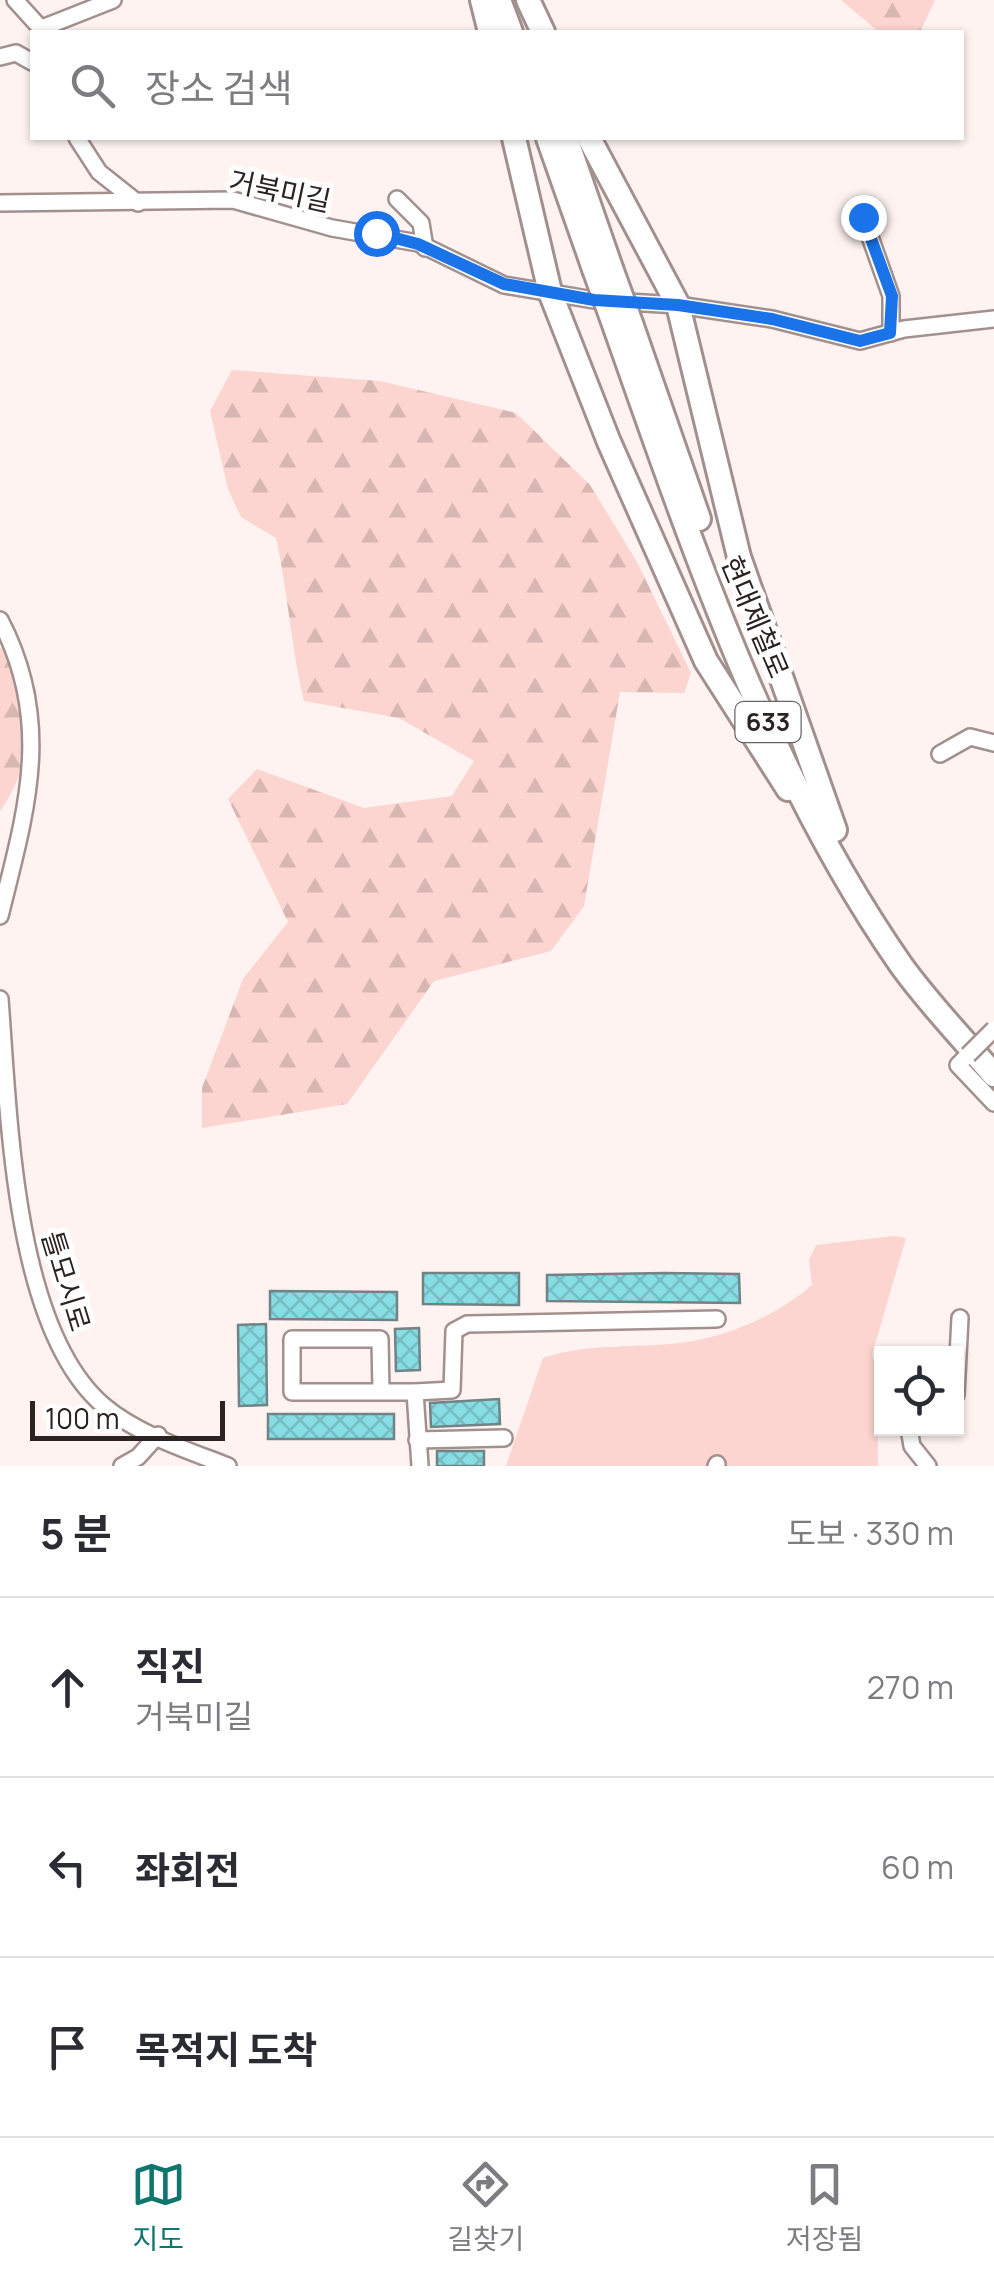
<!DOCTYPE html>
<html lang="ko">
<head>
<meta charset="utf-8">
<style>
  :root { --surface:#fff; --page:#f2f2f3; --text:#2b2b33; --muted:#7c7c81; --line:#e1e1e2; --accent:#0f766e }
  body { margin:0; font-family:Manrope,"Noto Sans KR",sans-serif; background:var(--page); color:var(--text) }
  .controls { position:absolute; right:30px; bottom:30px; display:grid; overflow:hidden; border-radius:0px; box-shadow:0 2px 8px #0004 }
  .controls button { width:90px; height:90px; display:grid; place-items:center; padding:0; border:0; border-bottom:2px solid var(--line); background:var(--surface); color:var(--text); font:50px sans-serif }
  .scale { position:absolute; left:30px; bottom:25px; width:195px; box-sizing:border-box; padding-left:10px; border:5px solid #2a2322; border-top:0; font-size:28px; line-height:35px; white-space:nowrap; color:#2a2322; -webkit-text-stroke:8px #fff; paint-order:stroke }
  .stop { position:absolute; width:30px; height:30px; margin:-22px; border:8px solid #1a73e8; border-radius:50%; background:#fff }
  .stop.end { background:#1a73e8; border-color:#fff; box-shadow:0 2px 10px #0008 }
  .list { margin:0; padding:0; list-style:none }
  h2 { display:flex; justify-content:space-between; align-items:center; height:130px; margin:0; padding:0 40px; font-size:42px }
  h2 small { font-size:32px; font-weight:400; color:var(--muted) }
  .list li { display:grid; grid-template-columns:65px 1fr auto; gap:30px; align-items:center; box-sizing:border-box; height:180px; padding:0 40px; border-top:2px solid var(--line) }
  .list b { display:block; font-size:38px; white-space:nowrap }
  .list p { margin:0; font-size:32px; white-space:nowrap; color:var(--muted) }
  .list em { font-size:32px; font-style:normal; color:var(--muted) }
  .icon { flex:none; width:55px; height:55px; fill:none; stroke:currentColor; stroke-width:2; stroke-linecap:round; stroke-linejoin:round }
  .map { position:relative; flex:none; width:994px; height:1466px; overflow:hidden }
  .search { position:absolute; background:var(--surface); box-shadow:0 2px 8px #0004; left:30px; right:30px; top:30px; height:110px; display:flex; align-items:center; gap:25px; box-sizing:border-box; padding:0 35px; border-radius:0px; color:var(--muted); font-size:38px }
  .sheet { height:670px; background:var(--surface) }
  nav { display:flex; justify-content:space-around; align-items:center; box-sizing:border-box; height:140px; border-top:2px solid var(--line); background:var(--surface); font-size:28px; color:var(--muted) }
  nav a { display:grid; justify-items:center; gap:5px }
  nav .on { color:var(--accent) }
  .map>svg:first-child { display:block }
  .green { fill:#fcd4d0 }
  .forest { fill:url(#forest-firs) }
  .building { fill:url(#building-cross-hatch); stroke:#718385; stroke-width:2.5 }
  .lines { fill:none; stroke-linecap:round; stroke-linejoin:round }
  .minor-casing { stroke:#a2908e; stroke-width:20 }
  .highway-casing { stroke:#a2908e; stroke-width:28 }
  .minor { stroke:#fff; stroke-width:15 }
  .highway { stroke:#fff; stroke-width:22 }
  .minor-bridge-casing { stroke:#a2908e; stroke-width:20; stroke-linecap:butt }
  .highway-bridge-casing { stroke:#a2908e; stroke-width:28; stroke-linecap:butt }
  .minor-bridge { stroke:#fff; stroke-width:15 }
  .highway-bridge { stroke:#fff; stroke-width:22 }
  .route { stroke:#1a73e8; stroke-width:12 }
  .labels { text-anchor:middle; stroke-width:10; stroke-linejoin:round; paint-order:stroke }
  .shield { fill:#fff; stroke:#6a6564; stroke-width:2.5 }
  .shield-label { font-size:25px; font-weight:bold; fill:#2a2322 }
  .street-label { font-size:28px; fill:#2a2322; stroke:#fff }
</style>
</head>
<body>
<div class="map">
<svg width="994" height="1466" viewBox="0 0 994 1466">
  <defs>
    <pattern id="forest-firs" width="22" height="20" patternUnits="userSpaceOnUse" patternTransform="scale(2.5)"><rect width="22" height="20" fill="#fcd4d0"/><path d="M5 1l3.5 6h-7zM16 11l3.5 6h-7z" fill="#d8b6b2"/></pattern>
    <pattern id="building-cross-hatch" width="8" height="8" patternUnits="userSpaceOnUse" patternTransform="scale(2.5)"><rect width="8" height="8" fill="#86dde4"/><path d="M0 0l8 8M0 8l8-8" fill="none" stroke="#74bdc3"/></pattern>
  </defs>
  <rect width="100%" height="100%" fill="#fef3f1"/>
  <!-- green -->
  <path class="green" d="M894,1236L906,1238L872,1355L877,1369L878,1466H506L543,1358C591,1342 638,1349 687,1342C732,1335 779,1314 812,1285L809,1260L816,1245Z"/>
  <!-- forest -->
  <g class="forest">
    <polygon points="841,0 935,0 920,32 879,32"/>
    <path d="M232,370L380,381L516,413L590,485L637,562L691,673L684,693L620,692L584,906L551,951L434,981L347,1104L202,1128V1088L243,979L288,922L228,799L257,769L364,808L452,796L474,761L399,718L304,701C291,647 288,593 276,538L241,517L228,489L210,411Z"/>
    <path d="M0,647C10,658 27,670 33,683C48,711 18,788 0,811Z"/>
  </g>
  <!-- building -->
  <g class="building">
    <polygon points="423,1273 519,1273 519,1305 423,1304"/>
    <polygon points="665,1273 739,1274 740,1303 547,1301 547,1275"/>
    <polygon points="270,1291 397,1292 397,1320 270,1319"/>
    <polygon points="266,1324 267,1405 239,1406 238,1325"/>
    <polygon points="419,1328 420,1370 396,1371 395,1329"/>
    <polygon points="499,1399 500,1424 431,1427 430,1403"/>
    <rect x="268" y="1414" width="126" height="25"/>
    <rect x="437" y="1451" width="47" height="15"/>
  </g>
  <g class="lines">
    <defs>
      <g id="minor">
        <polyline points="15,0 44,32"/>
        <polyline points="42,28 113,0"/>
        <polyline points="0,57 16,53 32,62"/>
        <polyline points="77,138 99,172 138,203"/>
        <polyline points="397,199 421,223 425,248"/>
        <polyline points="0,203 233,200 332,228 418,243 504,285 594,300 678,305 772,319 860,341 904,329 994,319"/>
        <polyline points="863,217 891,296 891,333"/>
        <path d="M0,620C54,723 26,811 0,916"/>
        <polyline points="940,754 970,737 994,743"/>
        <path d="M0,999C9,1113 13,1329 104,1406C137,1434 187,1450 228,1466"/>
        <polyline points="968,1055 958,1065 994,1103"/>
        <polyline points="381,1392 380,1339 292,1339 292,1392 415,1392 420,1466"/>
        <polyline points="415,1392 452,1390 454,1331 467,1324 717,1319"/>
        <polyline points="956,1395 960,1318"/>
        <polyline points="909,1428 912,1446 928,1466"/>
        <polyline points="417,1440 504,1438"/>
        <polyline points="122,1466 138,1457 158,1435"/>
        <polyline points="716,1466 717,1464"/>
      </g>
      <g id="highway">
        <polyline points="482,0 490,32"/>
        <polyline points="499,0 511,32"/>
        <polyline points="528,0 543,32"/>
        <polyline points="514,138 550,292 609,442 706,661 788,789"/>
        <polyline points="548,138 594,269"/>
        <polyline points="566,138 611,268"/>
        <polyline points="589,138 678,305 739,557 835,830"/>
        <polyline points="632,326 699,519"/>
        <path d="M616,330C693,548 768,774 901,965C929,1004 963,1039 994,1075"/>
      </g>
    </defs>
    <!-- minor casing -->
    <use href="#minor" class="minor-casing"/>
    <!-- highway casing -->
    <use href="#highway" class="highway-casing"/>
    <!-- minor -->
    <use href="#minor" class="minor"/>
    <!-- highway -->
    <use href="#highway" class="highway"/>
    <defs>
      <polyline id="minor-bridge" points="968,1055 994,1029"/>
      <g id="highway-bridge">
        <polyline points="611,268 632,326"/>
        <polyline points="594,269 616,330"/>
      </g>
    </defs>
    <!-- minor-bridge casing -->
    <use href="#minor-bridge" class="minor-bridge-casing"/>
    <!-- highway-bridge casing -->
    <use href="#highway-bridge" class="highway-bridge-casing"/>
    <!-- minor-bridge -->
    <use href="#minor-bridge" class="minor-bridge"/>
    <!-- highway-bridge -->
    <use href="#highway-bridge" class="highway-bridge"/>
  </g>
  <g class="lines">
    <!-- route -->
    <polyline class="route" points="376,233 418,244 504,284 594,300 678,305 772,319 860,341 890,333 892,296 863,217"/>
  </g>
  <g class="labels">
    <!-- shield labels -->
    <rect class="shield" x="735.5" y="702" width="65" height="40" rx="8"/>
    <g class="shield-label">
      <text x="768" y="731">633</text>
    </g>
    <!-- street labels -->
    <g class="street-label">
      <text transform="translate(280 191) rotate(12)" y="10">거북미길</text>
      <text transform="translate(755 617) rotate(67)" y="10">현대제철로</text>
      <text transform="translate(66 1281) rotate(73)" y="10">틀모시로</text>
    </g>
  </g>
</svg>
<div class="controls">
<button><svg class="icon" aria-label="locate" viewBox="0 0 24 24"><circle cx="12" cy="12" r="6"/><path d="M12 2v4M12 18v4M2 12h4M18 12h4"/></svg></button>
</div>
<div class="scale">100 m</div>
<div class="stop" style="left:376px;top:233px"></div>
<div class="stop end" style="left:863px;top:217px"></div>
<div class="search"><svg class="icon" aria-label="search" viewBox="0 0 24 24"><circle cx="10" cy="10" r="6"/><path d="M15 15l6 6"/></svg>장소 검색</div>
</div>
<section class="sheet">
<h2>5 분<small>도보 · 330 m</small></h2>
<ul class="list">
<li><svg class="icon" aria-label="ahead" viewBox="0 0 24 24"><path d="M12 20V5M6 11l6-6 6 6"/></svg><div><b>직진</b><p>거북미길</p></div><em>270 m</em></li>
<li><svg class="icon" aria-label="left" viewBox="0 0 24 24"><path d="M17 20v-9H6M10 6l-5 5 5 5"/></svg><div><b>좌회전</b></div><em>60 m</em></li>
<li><svg class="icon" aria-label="arrive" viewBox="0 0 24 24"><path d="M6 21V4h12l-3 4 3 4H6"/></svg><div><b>목적지 도착</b></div></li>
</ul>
</section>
<nav>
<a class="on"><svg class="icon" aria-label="map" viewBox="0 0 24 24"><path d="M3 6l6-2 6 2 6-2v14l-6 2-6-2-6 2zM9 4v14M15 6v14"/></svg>지도</a>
<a><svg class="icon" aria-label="directions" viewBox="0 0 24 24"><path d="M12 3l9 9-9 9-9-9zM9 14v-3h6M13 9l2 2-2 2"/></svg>길찾기</a>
<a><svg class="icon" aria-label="saved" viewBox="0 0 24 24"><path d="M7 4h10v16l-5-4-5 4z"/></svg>저장됨</a>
</nav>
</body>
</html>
